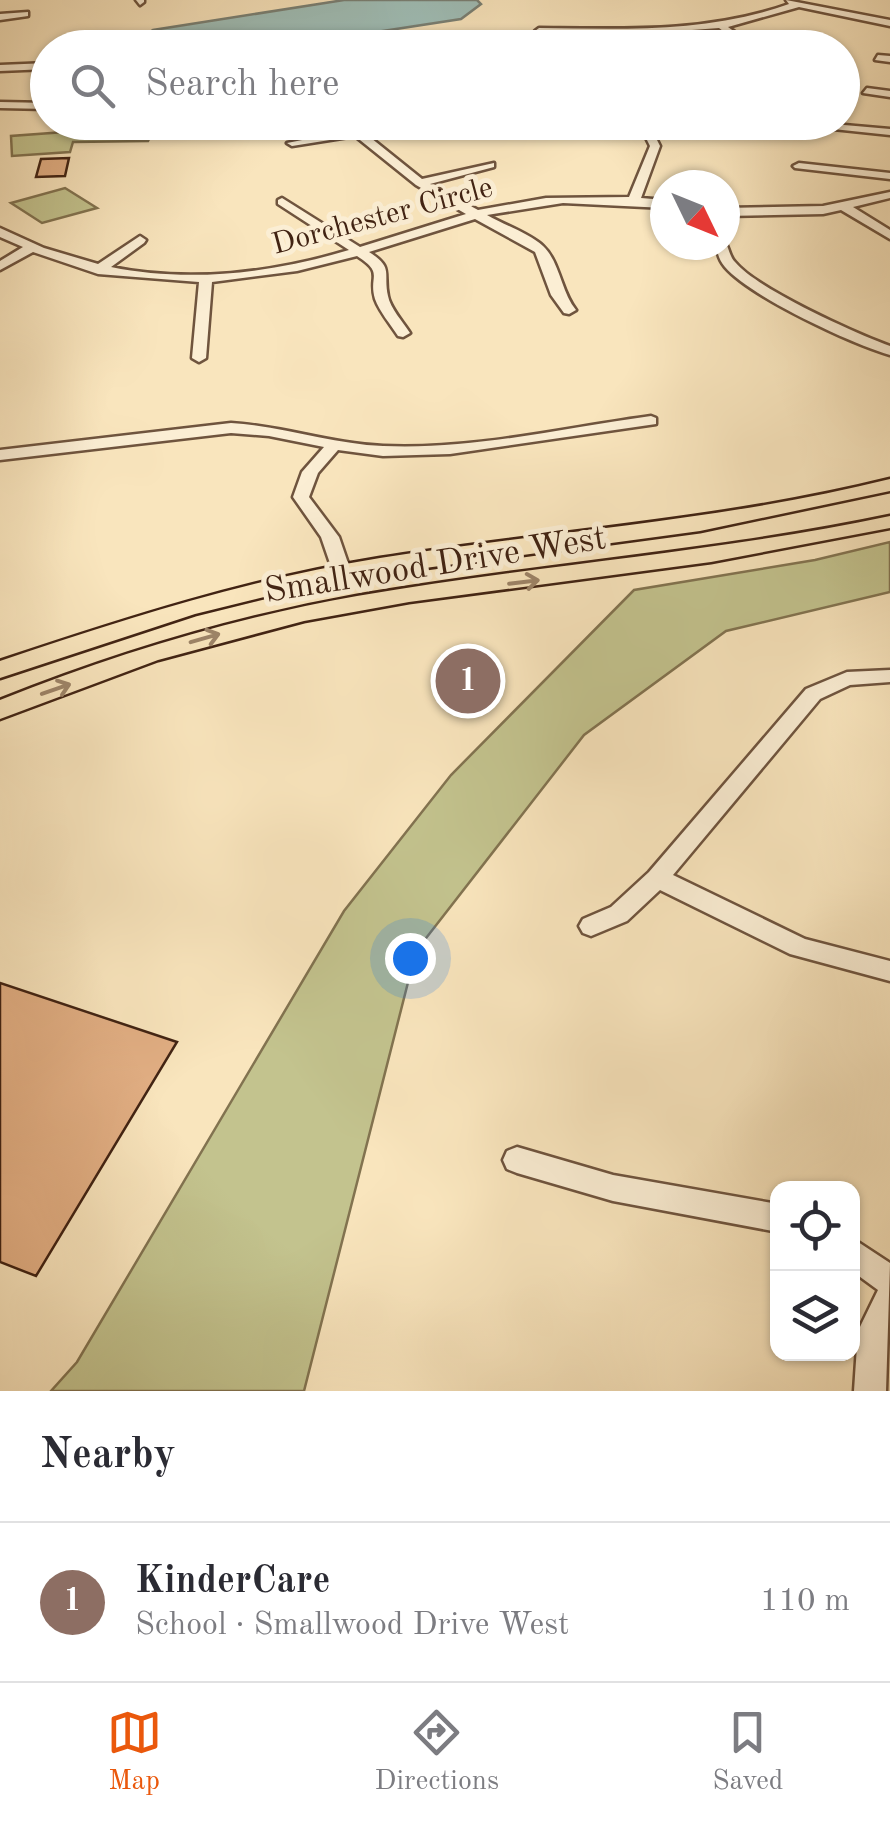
<!DOCTYPE html>
<html lang="en">
<head>
<meta charset="utf-8">
<style>
  :root { --surface:#fff; --page:#f2f2f3; --text:#2b2b33; --muted:#7c7c81; --line:#e1e1e2; --accent:#ea580c }
  body { margin:0; font-family:"Old Standard TT",serif; background:var(--page); color:var(--text) }
  .controls { position:absolute; right:30px; bottom:30px; display:grid; overflow:hidden; border-radius:20px; box-shadow:0 2px 8px #0004 }
  .controls button { width:90px; height:90px; display:grid; place-items:center; padding:0; border:0; border-bottom:2px solid var(--line); background:var(--surface); color:var(--text); font:50px sans-serif }
  .compass { position:absolute; left:650px; top:170px; width:90px; height:90px; border-radius:50%; background:var(--surface); box-shadow:0 2px 8px #0004; rotate:133deg }
  .you { position:absolute; left:410px; top:958px; width:35px; height:35px; margin:-25px; border:8px solid #fff; border-radius:50%; background:#1a73e8; box-shadow:0 0 0 15px #1a73e833 }
  .badge { display:grid; place-items:center; width:65px; height:65px; border-radius:50%; background:var(--accent); color:#fff; font-size:32px; font-weight:700 }
  .pin { position:absolute; translate:-50% -50%; border:5px solid #fff; box-shadow:0 2px 10px #0006 }
  .list { margin:0; padding:0; list-style:none }
  h2 { display:flex; justify-content:space-between; align-items:center; height:130px; margin:0; padding:0 40px; font-size:42px }
  h2 small { font-size:32px; font-weight:400; color:var(--muted) }
  .list li { display:grid; grid-template-columns:65px 1fr auto; gap:30px; align-items:center; box-sizing:border-box; height:160px; padding:0 40px; border-top:2px solid var(--line) }
  .list b { display:block; font-size:38px; white-space:nowrap }
  .list p { margin:0; font-size:32px; white-space:nowrap; color:var(--muted) }
  .list em { font-size:32px; font-style:normal; color:var(--muted) }
  .icon { flex:none; width:55px; height:55px; fill:none; stroke:currentColor; stroke-width:2; stroke-linecap:round; stroke-linejoin:round }
  .map { position:relative; flex:none; width:890px; height:1391px; overflow:hidden }
  .search { position:absolute; background:var(--surface); box-shadow:0 2px 8px #0004; left:30px; right:30px; top:30px; height:110px; display:flex; align-items:center; gap:25px; box-sizing:border-box; padding:0 35px; border-radius:55px; color:var(--muted); font-size:38px }
  .sheet { height:290px; background:var(--surface) }
  nav { display:flex; justify-content:space-around; align-items:center; box-sizing:border-box; height:140px; border-top:2px solid var(--line); background:var(--surface); font-size:28px; color:var(--muted) }
  nav a { display:grid; justify-items:center; gap:5px }
  nav .on { color:var(--accent) }
  .map>svg:first-child { display:block }
  .green { fill:#c3c38e; stroke:#827350; stroke-width:2.5 }
  .water { fill:#9fbeb7; stroke:#798075; stroke-width:2.5 }
  .building { fill:#e2af84; stroke:#412313; stroke-width:2.5 }
  .lines { fill:none; stroke-linecap:round; stroke-linejoin:round }
  .minor-casing { stroke:#6f543e; stroke-width:5 }
  .major-casing { stroke:#412313; stroke-width:5 }
  .minor { fill:#fbeed4; fill-rule:evenodd }
  .major { fill:#f9e5bd; fill-rule:evenodd }
  .oneway { stroke:#9d8468 }
  .labels { text-anchor:middle; stroke-width:10; stroke-linejoin:round; paint-order:stroke }
  .far-street-label { font-size:30px; fill:#412313; stroke:#fbeed4 }
  .street-label { font-size:35px; fill:#412313; stroke:#fbeed4 }
</style>
</head>
<body>
<div class="map">
<svg width="890" height="1391" viewBox="0 0 890 1391">
  <rect width="100%" height="100%" fill="#f9e5bd"/>
  <filter id="stains"><feTurbulence type="fractalNoise" baseFrequency=".002" numOctaves="4"/><feColorMatrix values="0 0 0 0 .2 0 0 0 0 .09 0 0 0 0 .02 0 0 0 .5 -.17"/></filter>
  <radialGradient id="worn" r=".72"><stop offset=".6" stop-color="#630" stop-opacity="0"/><stop offset="1" stop-color="#630" stop-opacity=".3"/></radialGradient>
  <!-- green -->
  <g class="green">
    <polygon points="119,128 154,129 148,141 73,142 70,152 12,156 11,136"/>
    <polygon points="65,188 97,208 42,223 11,203"/>
    <polygon points="890,542 890,592 726,631 584,735 416,951 304,1391 51,1391 77,1362 344,911 451,775 634,590 815,560"/>
  </g>
  <!-- water -->
  <polygon class="water" points="344,0 477,0 481,4 461,19 370,33 333,47 196,47 144,36 153,30"/>
  <!-- building -->
  <g class="building">
    <polygon points="69,158 65,176 36,177 41,159"/>
    <polygon points="0,983 177,1042 36,1276 0,1262"/>
  </g>
  <g class="lines">
    <defs>
      <g id="minor">
        <polygon points="136,0 144,0 144,2 140,5"/>
        <path d="M786,0L890,20V26L799,7L728,27L757,48H746L719,28L638,34H539L535,31L539,28C624,29 708,33 789,4Z"/>
        <polygon points="28,12 28,16 0,20 0,14"/>
        <polygon points="878,55 890,56 890,62 875,60"/>
        <polygon points="48,63 48,69 0,71 0,65"/>
        <polygon points="867,88 890,91 890,97 863,93"/>
        <polygon points="0,102 48,103 48,109 0,108"/>
        <path d="M339,122H351L359,129L400,122H428L366,134L422,179L494,163V167L430,184L478,210L546,198L629,197L650,146L638,122H648L660,146L641,198L665,200V208L563,203L487,215C504,225 529,233 543,246C560,262 561,292 576,310L569,314L564,313L551,295L535,252L475,219L369,252C394,268 383,272 388,296C390,308 403,322 410,333L403,337L398,336C391,325 379,311 375,299C368,275 385,274 357,256L297,271L212,282L206,358L199,362L192,358L199,282L98,274L33,252L0,270V261L23,247L0,237V228L44,248L98,264L140,236L146,240L144,243L111,267C189,283 273,273 349,250L278,204V200L282,198L360,247L466,214L416,185L355,136L292,146L287,143L348,131Z"/>
        <polygon points="810,122 890,129 890,135 814,127"/>
        <polygon points="799,163 890,173 890,179 795,168 793,166"/>
        <polygon points="890,192 890,198 853,207 890,230 890,239 841,210 823,214 725,216 725,208 823,206"/>
        <path d="M725,242C729,247 729,256 735,262C757,289 855,333 890,346V355C850,343 751,297 725,267C719,260 717,253 717,245H725Z"/>
        <path d="M651,416L656,418V424L450,454L383,456L338,450L318,473L309,497L339,537L351,572L342,577L333,572L321,537L293,497L302,472L324,447L269,436L231,433L0,460V450L231,423C283,426 332,444 383,446C473,450 563,428 651,416Z"/>
        <polygon points="890,670 890,682 850,685 820,699 673,875 805,939 890,961 890,981 790,954 660,890 627,921 591,936 583,933 579,926 583,919 611,907 649,872 806,689 847,672"/>
        <polygon points="517,1147 613,1175 778,1204 778,1232 613,1201 517,1173 507,1169 503,1160 507,1151"/>
        <polygon points="852,1238 890,1263 886,1391 854,1391 858,1331 878,1290 852,1271"/>
      </g>
      <g id="major">
        <path d="M890,479V491L700,531L329,581L195,614L0,678V661C125,619 250,579 380,558C552,531 721,521 890,479Z"/>
        <path d="M890,516V528L711,562L409,602L304,621L158,660L0,719V700C115,654 234,618 357,596C534,565 714,553 890,516Z"/>
      </g>
    </defs>
    <!-- minor casing -->
    <use href="#minor" class="minor-casing"/>
    <!-- major casing -->
    <use href="#major" class="major-casing"/>
    <!-- minor -->
    <use href="#minor" class="minor"/>
    <!-- major -->
    <use href="#major" class="major"/>
  </g>
  <!-- one-way arrows -->
  <defs><path id="oneway-shaft" d="M-6 0H5M1.5-3L5.5 0L1.5 3" fill="none" stroke-width="1.6" stroke-linecap="round" stroke-linejoin="round" transform="scale(2.5)"/></defs>
  <g class="oneway">
    <use href="#oneway-shaft" transform="translate(524 582) rotate(-7)"/>
    <use href="#oneway-shaft" transform="translate(205 638) rotate(-16)"/>
    <use href="#oneway-shaft" transform="translate(56 689) rotate(-19)"/>
  </g>
  <g class="labels">
    <!-- far-street labels -->
    <g class="far-street-label">
      <text transform="translate(382 215) rotate(-15)" y="10">Dorchester Circle</text>
    </g>
    <!-- street labels -->
    <g class="street-label">
      <text transform="translate(435 563) rotate(-9)" y="12">Smallwood Drive West</text>
    </g>
  </g>
  <rect width="100%" height="100%" filter="url(#stains)"/>
  <rect width="100%" height="100%" fill="url(#worn)"/>
</svg>
<div class="controls">
<button><svg class="icon" aria-label="locate" viewBox="0 0 24 24"><circle cx="12" cy="12" r="6"/><path d="M12 2v4M12 18v4M2 12h4M18 12h4"/></svg></button>
<button><svg class="icon" aria-label="layers" viewBox="0 0 24 24"><path d="M12 4l9 5-9 5-9-5zM3 14l9 5 9-5"/></svg></button>
</div>
<svg class="compass" viewBox="-18 -18 36 36"><path d="M0-13l5 13h-10z" fill="#e53935"/><path d="M0 13l5-13h-10z" fill="#7c7c81"/></svg>
<div class="you"></div>
<div class="pin badge" style="left:468px;top:681px;background:#8d6e63">1</div>
<div class="search"><svg class="icon" aria-label="search" viewBox="0 0 24 24"><circle cx="10" cy="10" r="6"/><path d="M15 15l6 6"/></svg>Search here</div>
</div>
<section class="sheet">
<h2>Nearby<small></small></h2>
<ul class="list">
<li><span class="badge" style="background:#8d6e63">1</span><div><b>KinderCare</b><p>School · Smallwood Drive West</p></div><em>110 m</em></li>
</ul>
</section>
<nav>
<a class="on"><svg class="icon" aria-label="map" viewBox="0 0 24 24"><path d="M3 6l6-2 6 2 6-2v14l-6 2-6-2-6 2zM9 4v14M15 6v14"/></svg>Map</a>
<a><svg class="icon" aria-label="directions" viewBox="0 0 24 24"><path d="M12 3l9 9-9 9-9-9zM9 14v-3h6M13 9l2 2-2 2"/></svg>Directions</a>
<a><svg class="icon" aria-label="saved" viewBox="0 0 24 24"><path d="M7 4h10v16l-5-4-5 4z"/></svg>Saved</a>
</nav>
</body>
</html>
